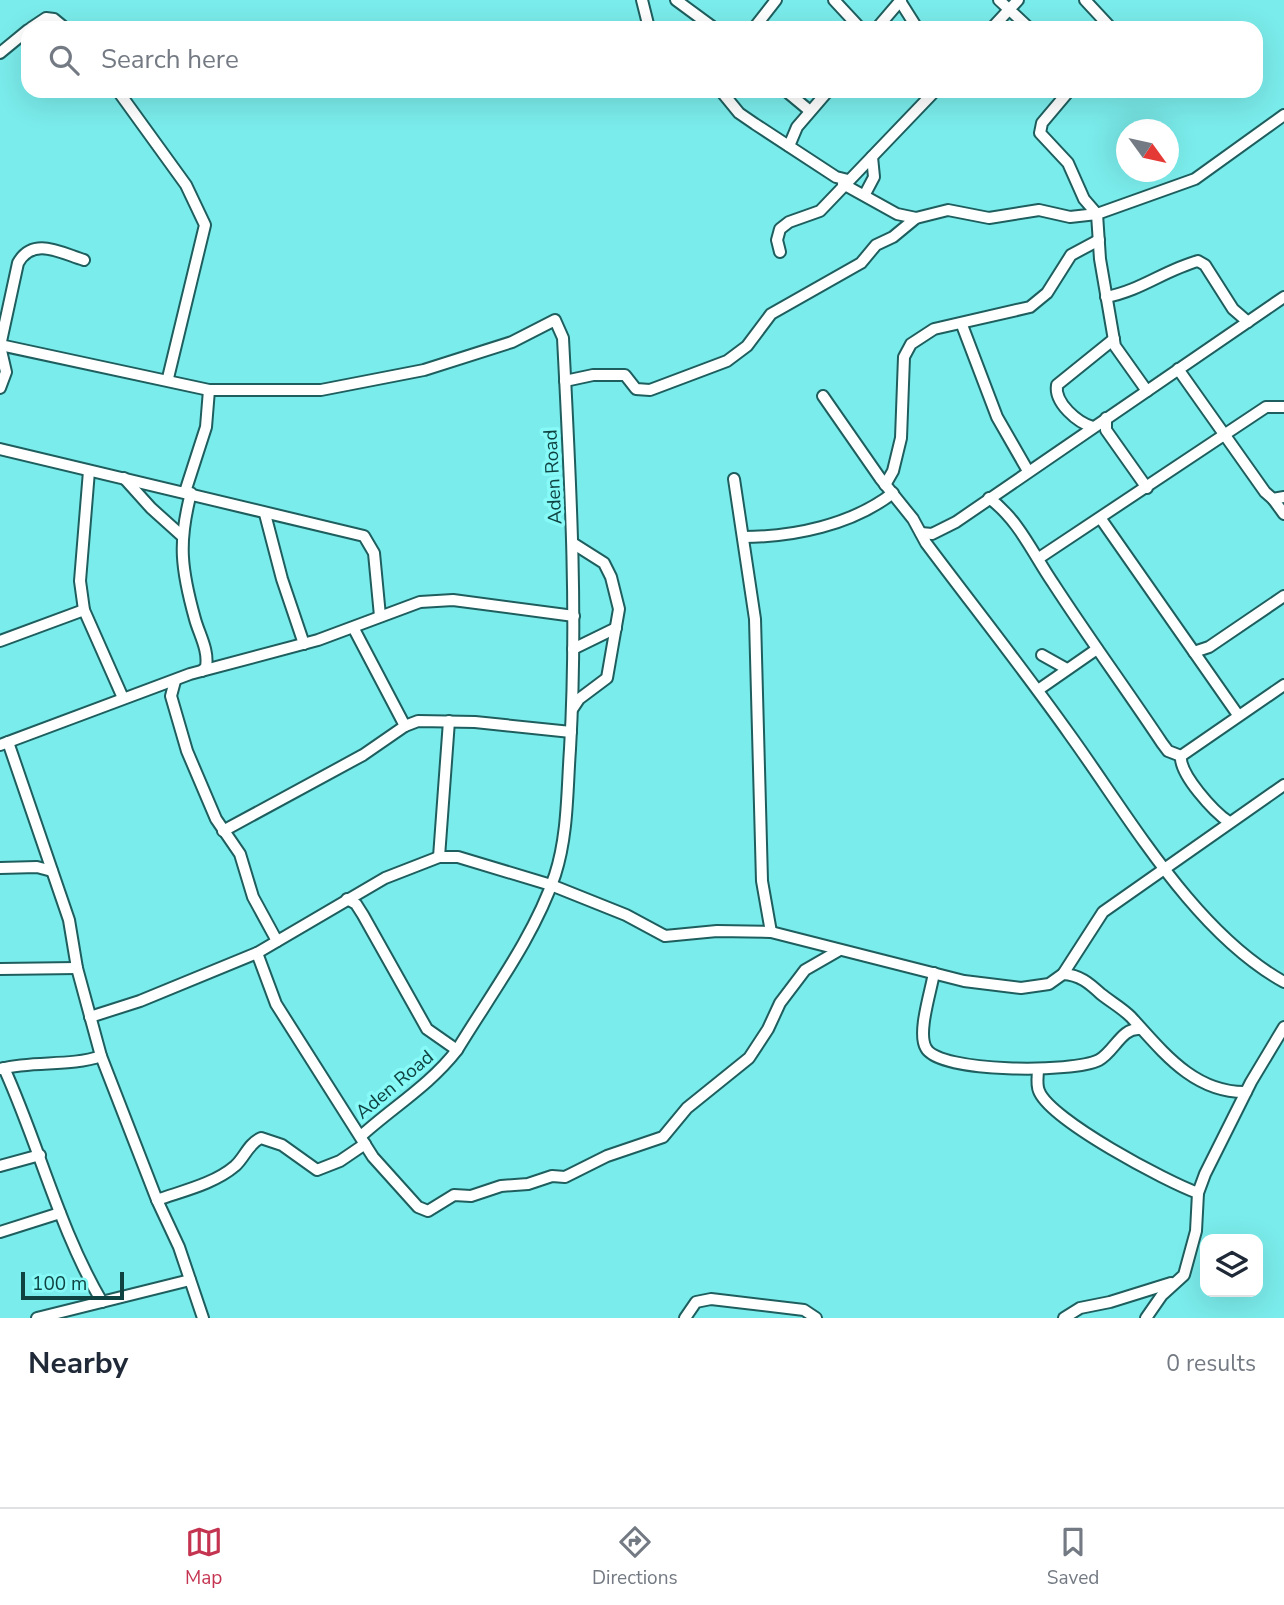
<!DOCTYPE html>
<html lang="en">
<head>
<meta charset="utf-8">
<style>
  :root { --surface:#fff; --page:#f2f2f3; --text:#1f2937; --muted:#747a83; --line:#e0e1e3; --accent:#c43450 }
  body { margin:0; font-family:"Nunito Sans",sans-serif; background:var(--page); color:var(--text) }
  .controls { position:absolute; right:21px; bottom:21px; display:grid; overflow:hidden; border-radius:14px; box-shadow:0 7px 28px #0002 }
  .controls button { width:63px; height:63px; display:grid; place-items:center; padding:0; border:0; border-bottom:2px solid var(--line); background:var(--surface); color:var(--text); font:35px sans-serif }
  .compass { position:absolute; left:1116px; top:119px; width:63px; height:63px; border-radius:50%; background:var(--surface); box-shadow:0 7px 28px #0002; rotate:123deg }
  .scale { position:absolute; left:21px; bottom:18px; width:103px; box-sizing:border-box; padding-left:7px; border:4px solid #0f4342; border-top:0; font-size:19px; line-height:24px; white-space:nowrap; color:#0f4342; -webkit-text-stroke:5px #87faf8; paint-order:stroke }
  .list { margin:0; padding:0; list-style:none }
  h2 { display:flex; justify-content:space-between; align-items:center; height:91px; margin:0; padding:0 28px; font-size:30px }
  h2 small { font-size:23px; font-weight:400; color:var(--muted) }
  .icon { flex:none; width:38px; height:38px; fill:none; stroke:currentColor; stroke-width:2; stroke-linecap:round; stroke-linejoin:round }
  .map { position:relative; flex:none; width:1284px; height:1318px; overflow:hidden }
  .search { position:absolute; background:var(--surface); box-shadow:0 7px 28px #0002; left:21px; right:21px; top:21px; height:77px; display:flex; align-items:center; gap:18px; box-sizing:border-box; padding:0 24px; border-radius:21px; color:var(--muted); font-size:26px }
  .sheet { height:189px; background:var(--surface) }
  nav { display:flex; justify-content:space-around; align-items:center; box-sizing:border-box; height:98px; border-top:2px solid var(--line); background:var(--surface); font-size:19px; color:var(--muted) }
  nav a { display:grid; justify-items:center; gap:4px }
  nav .on { color:var(--accent) }
  .map>svg:first-child { display:block }
  .lines { fill:none; stroke-linecap:round; stroke-linejoin:round }
  .minor-casing { stroke:#1f5e5e; stroke-width:14 }
  .minor { stroke:#fff; stroke-width:10 }
  .labels { text-anchor:middle; stroke-width:7; stroke-linejoin:round; paint-order:stroke }
  .street-label { font-size:19px; fill:#0f4342; stroke:#87faf8 }
</style>
</head>
<body>
<div class="map">
<svg width="1284" height="1318" viewBox="0 0 1284 1318">
  <rect width="100%" height="100%" fill="#7aeceb"/>
  <g class="lines">
    <defs>
      <g id="minor">
        <polyline points="642,0 649,28"/>
        <polyline points="676,0 714,28"/>
        <polyline points="834,0 860,28"/>
        <polyline points="999,0 1029,28"/>
        <polyline points="1085,0 1111,28"/>
        <polyline points="900,1 917,28"/>
        <polyline points="31,28 46,18 54,19 65,28"/>
        <polyline points="754,28 776,0"/>
        <polyline points="877,28 901,0"/>
        <polyline points="992,28 1018,0"/>
        <polyline points="0,53 28,30"/>
        <polyline points="118,91 186,185 205,225 168,378"/>
        <polyline points="721,91 739,113 755,124 836,177 848,180"/>
        <polyline points="786,91 810,111"/>
        <polyline points="1069,91 1042,123 1040,133 1068,163 1084,199 1097,214 1100,259 1115,346 1147,391"/>
        <polyline points="789,146 797,127 828,91"/>
        <polyline points="843,184 897,214 916,218"/>
        <polyline points="865,194 874,177 872,157"/>
        <polyline points="780,252 777,240 780,229 789,222 820,211 935,91"/>
        <path d="M1106,297C1140,291 1165,270 1198,261L1205,265L1233,309L1248,322"/>
        <polyline points="962,325 997,417 1028,471"/>
        <path d="M0,345L209,390H321L424,370L512,342L555,320L563,338C570,475 578,612 570,749C567,791 568,835 555,875C534,937 491,994 457,1050C430,1085 393,1107 361,1136"/>
        <polyline points="1178,369 1265,492 1273,499 1284,497"/>
        <polyline points="565,381 593,375 625,375 636,389 650,390 727,361 747,346 771,314 861,263 876,245 893,237 916,218 948,210 989,218 1039,210 1070,217 1097,214 1195,179 1284,115"/>
        <path d="M0,388L6,372L0,346L18,263C33,236 61,253 84,260"/>
        <path d="M823,396L880,478L913,519L926,543C974,607 1024,670 1070,735C1130,818 1194,932 1284,982"/>
        <polyline points="1106,418 1106,430 1147,488"/>
        <path d="M1093,427C1078,423 1054,403 1057,385L1114,339"/>
        <polyline points="0,449 364,536 374,553 380,616"/>
        <polyline points="89,471 80,581 84,610 123,698"/>
        <polyline points="124,478 151,508 181,535"/>
        <polyline points="734,479 755,619 762,881 771,932"/>
        <polyline points="885,485 893,471 901,438 904,357 911,344 934,329 1030,307 1047,293 1071,255 1099,240"/>
        <polyline points="185,492 206,427 209,390"/>
        <path d="M191,493C178,542 181,569 195,619C199,634 209,650 206,667L202,671"/>
        <path d="M989,498C1019,520 1033,554 1053,583C1088,637 1126,689 1162,743L1168,751L1181,756"/>
        <polyline points="1273,499 1284,514"/>
        <polyline points="265,514 282,579 304,644"/>
        <polyline points="1101,519 1238,715"/>
        <polyline points="921,533 932,534 956,522 1284,297"/>
        <path d="M743,537C793,537 852,525 893,493"/>
        <polyline points="1039,558 1266,407 1284,407"/>
        <polyline points="354,629 405,726"/>
        <polyline points="0,641 84,610"/>
        <polyline points="573,649 616,628"/>
        <polyline points="1194,652 1209,647 1284,596"/>
        <polyline points="1042,655 1067,669"/>
        <polyline points="175,681 171,696 187,751 216,819 240,854 253,897 277,941"/>
        <polyline points="1038,690 1097,649"/>
        <polyline points="573,708 579,699 607,678 619,609 611,577 604,563 574,544"/>
        <polyline points="8,742 69,920 77,968 101,1056 157,1200 179,1247 203,1318"/>
        <polyline points="0,745 190,674 318,640 420,602 453,600 574,616"/>
        <path d="M1229,822C1214,812 1179,774 1181,756L1284,685"/>
        <polyline points="223,831 363,755 405,726 418,721 475,722 571,732"/>
        <polyline points="439,857 449,721"/>
        <polyline points="0,868 37,867 52,871"/>
        <polyline points="347,899 356,904 363,915 427,1029 457,1050"/>
        <polyline points="257,953 276,1004 373,1157 418,1207 428,1211 454,1195 471,1196 501,1186 528,1184 552,1176 565,1177 607,1156 663,1137 687,1108 749,1058 768,1029 780,1003 805,970 838,951"/>
        <polyline points="0,969 77,968"/>
        <path d="M934,973C931,991 917,1033 926,1048C939,1073 1074,1073 1099,1060C1114,1052 1122,1027 1140,1029"/>
        <path d="M1063,974C1080,975 1089,983 1101,994C1111,1002 1122,1008 1131,1017C1163,1052 1194,1093 1246,1092"/>
        <polyline points="90,1017 140,1001 257,953 385,878 439,857 458,857 551,885 626,915 665,936 717,931 771,932 964,981 1021,988 1049,984 1063,974 1103,912 1284,785"/>
        <path d="M4,1068C39,1145 59,1229 102,1302"/>
        <path d="M0,1069C34,1060 70,1067 101,1056"/>
        <path d="M1038,1069C1038,1076 1036,1084 1039,1091C1050,1120 1167,1182 1198,1193"/>
        <polyline points="0,1166 40,1155"/>
        <path d="M157,1200C182,1191 214,1184 235,1166C245,1157 248,1144 261,1138L282,1145L317,1170L340,1161L365,1144"/>
        <polyline points="0,1232 60,1213"/>
        <polyline points="37,1318 190,1280"/>
        <polyline points="685,1318 696,1302 711,1299 804,1310 816,1318"/>
        <polyline points="1064,1318 1080,1308 1110,1302 1171,1283"/>
        <polyline points="1146,1318 1162,1295 1184,1275 1196,1231 1198,1193 1205,1174 1251,1082 1284,1027"/>
      </g>
    </defs>
    <!-- minor casing -->
    <use href="#minor" class="minor-casing"/>
    <!-- minor -->
    <use href="#minor" class="minor"/>
  </g>
  <g class="labels">
    <!-- street labels -->
    <g class="street-label">
      <text transform="translate(552 477) rotate(-93)" y="7">Aden Road</text>
      <text transform="translate(394 1084) rotate(-40)" y="7">Aden Road</text>
    </g>
  </g>
</svg>
<div class="controls">
<button><svg class="icon" aria-label="layers" viewBox="0 0 24 24"><path d="M12 4l9 5-9 5-9-5zM3 14l9 5 9-5"/></svg></button>
</div>
<svg class="compass" viewBox="-18 -18 36 36"><path d="M0-13l5 13h-10z" fill="#e53935"/><path d="M0 13l5-13h-10z" fill="#747a83"/></svg>
<div class="scale">100 m</div>
<div class="search"><svg class="icon" aria-label="search" viewBox="0 0 24 24"><circle cx="10" cy="10" r="6"/><path d="M15 15l6 6"/></svg>Search here</div>
</div>
<section class="sheet">
<h2>Nearby<small>0 results</small></h2>
<ul class="list">
</ul>
</section>
<nav>
<a class="on"><svg class="icon" aria-label="map" viewBox="0 0 24 24"><path d="M3 6l6-2 6 2 6-2v14l-6 2-6-2-6 2zM9 4v14M15 6v14"/></svg>Map</a>
<a><svg class="icon" aria-label="directions" viewBox="0 0 24 24"><path d="M12 3l9 9-9 9-9-9zM9 14v-3h6M13 9l2 2-2 2"/></svg>Directions</a>
<a><svg class="icon" aria-label="saved" viewBox="0 0 24 24"><path d="M7 4h10v16l-5-4-5 4z"/></svg>Saved</a>
</nav>
</body>
</html>
